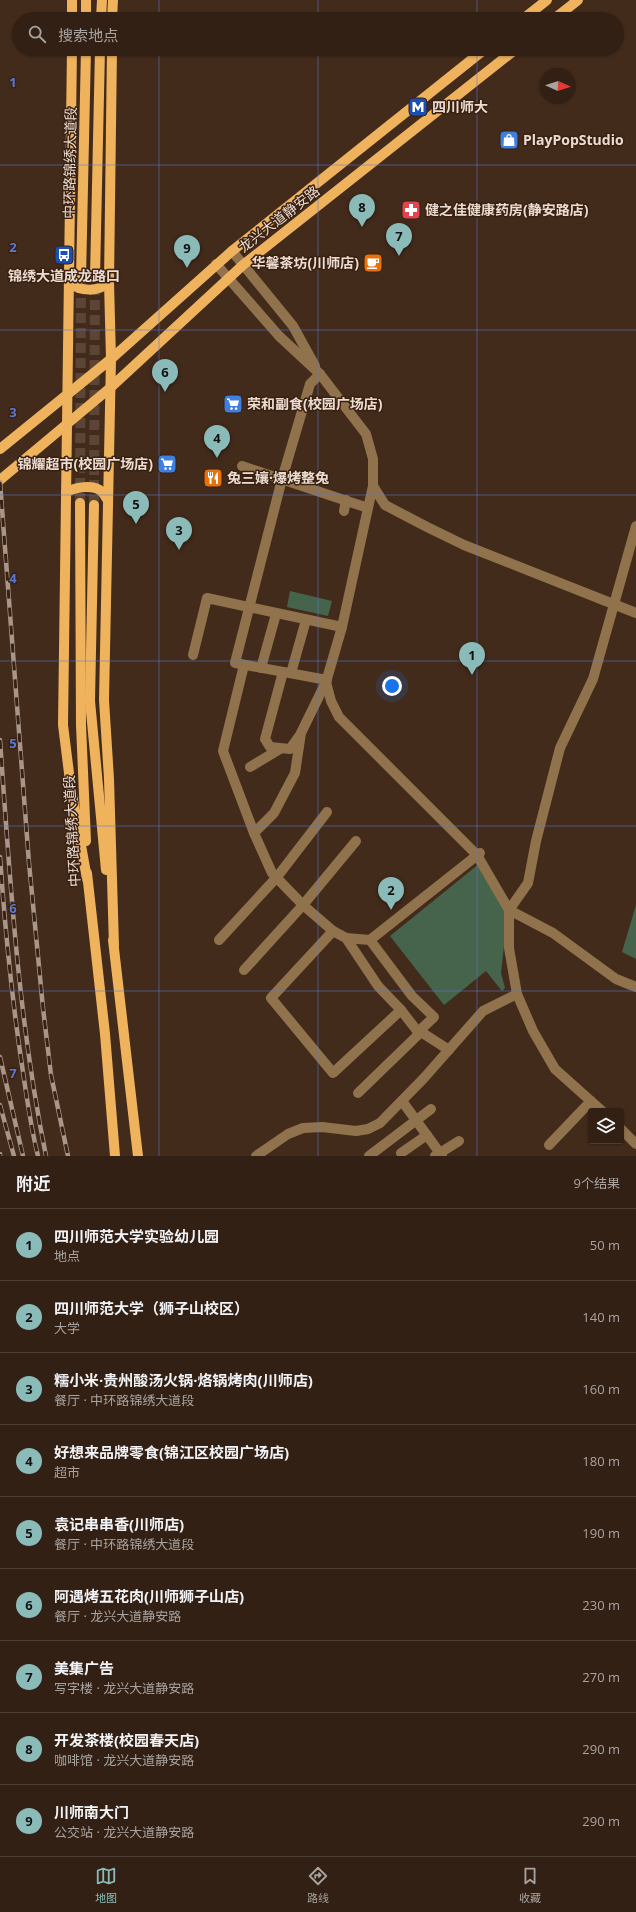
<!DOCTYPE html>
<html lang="zh">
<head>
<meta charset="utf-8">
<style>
  :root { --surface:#322014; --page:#3d2d22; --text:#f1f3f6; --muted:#a8a3a0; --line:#4d3e34; --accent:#8bbbb9 }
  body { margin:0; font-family:"Open Sans","Noto Sans SC",sans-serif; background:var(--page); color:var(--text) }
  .controls { position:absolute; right:12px; bottom:12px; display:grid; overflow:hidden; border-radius:4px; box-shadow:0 1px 3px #0004 }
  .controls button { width:36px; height:36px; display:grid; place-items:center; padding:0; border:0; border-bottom:1px solid var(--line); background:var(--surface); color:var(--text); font:20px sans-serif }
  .compass { position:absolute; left:540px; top:68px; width:36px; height:36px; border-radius:50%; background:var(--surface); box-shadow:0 1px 3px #0004; rotate:93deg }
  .you { position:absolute; left:392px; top:686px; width:14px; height:14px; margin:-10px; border:3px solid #fff; border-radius:50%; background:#1a73e8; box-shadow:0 0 0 6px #1a73e833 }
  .badge { display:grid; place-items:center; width:26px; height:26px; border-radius:50%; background:var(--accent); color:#111; font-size:13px; font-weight:700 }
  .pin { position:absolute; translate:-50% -33px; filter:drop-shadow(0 1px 2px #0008) }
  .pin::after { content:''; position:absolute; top:21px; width:14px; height:12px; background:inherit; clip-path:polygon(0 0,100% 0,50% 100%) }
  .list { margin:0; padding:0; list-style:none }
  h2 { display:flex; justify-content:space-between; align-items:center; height:52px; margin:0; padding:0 16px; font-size:17px }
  h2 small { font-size:13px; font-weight:400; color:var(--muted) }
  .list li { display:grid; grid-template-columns:26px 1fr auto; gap:12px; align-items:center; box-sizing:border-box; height:72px; padding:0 16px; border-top:1px solid var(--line) }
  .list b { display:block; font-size:15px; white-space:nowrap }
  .list p { margin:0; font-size:13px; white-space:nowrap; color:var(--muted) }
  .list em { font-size:13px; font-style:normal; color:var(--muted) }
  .icon { flex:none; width:22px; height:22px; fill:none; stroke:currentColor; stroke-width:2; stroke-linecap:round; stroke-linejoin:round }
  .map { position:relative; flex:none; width:636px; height:1156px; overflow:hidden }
  .search { position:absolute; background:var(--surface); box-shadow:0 1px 3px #0004; left:12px; right:12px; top:12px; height:44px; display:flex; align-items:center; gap:10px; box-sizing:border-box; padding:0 14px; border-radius:22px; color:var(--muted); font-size:15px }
  .sheet { height:700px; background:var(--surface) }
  nav { display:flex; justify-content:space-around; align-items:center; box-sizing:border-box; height:56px; border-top:1px solid var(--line); background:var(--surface); font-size:11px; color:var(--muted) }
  nav a { display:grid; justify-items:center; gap:2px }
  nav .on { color:var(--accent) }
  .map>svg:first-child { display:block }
  .green { fill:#46644b }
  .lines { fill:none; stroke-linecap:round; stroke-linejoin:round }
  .major-tunnel { stroke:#5c4536; stroke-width:10; stroke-dasharray:10 5; stroke-linecap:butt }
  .minor { stroke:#90734c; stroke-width:10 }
  .major { stroke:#efb25d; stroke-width:10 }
  .rail-casing { stroke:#a9968a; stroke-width:4.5 }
  .rail { stroke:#392111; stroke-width:3; stroke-dasharray:9; stroke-linecap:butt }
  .grid { fill:none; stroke:#5b78d6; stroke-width:1; stroke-opacity:0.55 }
  .labels { text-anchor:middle; stroke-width:3; stroke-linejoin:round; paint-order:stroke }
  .poi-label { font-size:14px; font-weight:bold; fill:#ebdbd1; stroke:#392111; text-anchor:start }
  .street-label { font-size:14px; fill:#ebdbd1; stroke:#392111 }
  .grid-label { font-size:13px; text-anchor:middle; font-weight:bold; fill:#5b78d6; stroke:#392111; stroke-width:3; stroke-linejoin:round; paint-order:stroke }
</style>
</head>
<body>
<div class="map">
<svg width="636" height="1156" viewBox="0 0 636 1156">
  <rect width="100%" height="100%" fill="#432b1b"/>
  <!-- green -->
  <g class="green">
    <polygon points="290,591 332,601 328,616 287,607"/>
    <polygon points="485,859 508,909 501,973 505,988 502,991 486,971 444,1005 390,936"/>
    <polygon points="636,905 636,959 622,952"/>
  </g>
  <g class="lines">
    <!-- major-tunnel -->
    <g class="major-tunnel">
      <polyline points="80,503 81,280"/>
      <polyline points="94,505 95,277"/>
    </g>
    <!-- minor -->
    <g class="minor">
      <polyline points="232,251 293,326 315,366"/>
      <polyline points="216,264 279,336 320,374 366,434 373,459 373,486 368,508 342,627 326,682 301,733 295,773 274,813 254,833"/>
      <polyline points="320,374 310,384 282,479 235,663 327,680"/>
      <polyline points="242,466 368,508"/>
      <polyline points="373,486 385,505 427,527 464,545 636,613"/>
      <polyline points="344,511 346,500"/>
      <polyline points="636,526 593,679 560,748 536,841 528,883 509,910 553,933 616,979 636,987"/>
      <polyline points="193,655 207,598 342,627"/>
      <polyline points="244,665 223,751 254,833 272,873 303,905 333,931 346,938 378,986 401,1010 418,1032 421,1032 449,1050"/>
      <polyline points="261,668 276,614"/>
      <polyline points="283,672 265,739 270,747 290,749 300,735"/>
      <polyline points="291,673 306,620"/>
      <polyline points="326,682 331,701 339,717 477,855 509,910 509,948 517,994 533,1031 555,1069 602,1111"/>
      <polyline points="250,767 280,749"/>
      <polyline points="333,931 271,998 333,1073 401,1010"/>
      <polyline points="346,938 370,940 480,853"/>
      <polyline points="219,940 277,877 327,812"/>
      <polyline points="370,940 412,996 434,1017 418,1032"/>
      <polyline points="244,970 303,905 356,841"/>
      <polyline points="358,1093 421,1032"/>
      <polyline points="402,1101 442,1156"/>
      <polyline points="621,1129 636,1144"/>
      <polyline points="549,1145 591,1101"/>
      <polyline points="401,1153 427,1135"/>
      <polyline points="256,1156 288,1134 303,1128 322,1127 356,1131 368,1129 380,1123 424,1078 483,1011 517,994"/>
      <polyline points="369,1156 431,1109"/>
      <polyline points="435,1156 459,1141"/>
    </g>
    <!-- major -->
    <g class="major">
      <polyline points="72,19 72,0"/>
      <polyline points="86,19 86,0"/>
      <polyline points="101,19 102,0"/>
      <polyline points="112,19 113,0"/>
      <polyline points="523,19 547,0"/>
      <polyline points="554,19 578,0"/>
      <polyline points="72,49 63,725 71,789 87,879"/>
      <polyline points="112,49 109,282 111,359 104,700 109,779 114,946"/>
      <polyline points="95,277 100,49"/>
      <polyline points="81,278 86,49"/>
      <path d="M69,283C80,291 98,293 109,282"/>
      <polyline points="0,449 111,359 232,251 485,49"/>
      <polyline points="0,480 110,388 243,265 516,49"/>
      <path d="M66,493C74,487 93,484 101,491C104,493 105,497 107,499"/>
      <polyline points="80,503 81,725 86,841"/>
      <polyline points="94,505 90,701 106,870"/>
      <polyline points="87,873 105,1034 115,1156"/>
      <polyline points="113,940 138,1156"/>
    </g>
    <defs>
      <g id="rail">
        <polyline points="0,482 29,863 43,1008 51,1075 68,1156"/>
        <path d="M0,740C10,879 18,1019 46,1156"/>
        <path d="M0,857C5,929 12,1001 23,1072C27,1100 31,1128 38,1156"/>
        <polyline points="0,1057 23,1156"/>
        <polyline points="0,1105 14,1156"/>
        <polyline points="0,1154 0,1156"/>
      </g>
    </defs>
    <!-- rail casing -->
    <use href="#rail" class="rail-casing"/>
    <!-- rail -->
    <use href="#rail" class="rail"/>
  </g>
  <!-- grid -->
  <path class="grid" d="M159,0V19M318,0V19M477,0V19M159,49V1156M318,49V1156M477,49V1156M0,165H636M0,330H636M0,495H636M0,661H636M0,826H636M0,991H636"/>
  <!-- icons -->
  <defs>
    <symbol id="metro-square" viewBox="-11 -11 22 22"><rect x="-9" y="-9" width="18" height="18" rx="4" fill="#1a4fb4" stroke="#392111"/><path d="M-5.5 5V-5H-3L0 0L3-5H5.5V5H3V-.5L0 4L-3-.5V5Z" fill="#fff"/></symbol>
    <symbol id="shop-square" viewBox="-11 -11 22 22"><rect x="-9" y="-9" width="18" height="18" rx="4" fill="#3f7fe0" stroke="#392111"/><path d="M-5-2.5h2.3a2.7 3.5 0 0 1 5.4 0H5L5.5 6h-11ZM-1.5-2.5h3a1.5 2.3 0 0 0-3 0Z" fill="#fff"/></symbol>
    <symbol id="pharmacy-square" viewBox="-11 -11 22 22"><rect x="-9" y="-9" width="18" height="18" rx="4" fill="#e0444e" stroke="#392111"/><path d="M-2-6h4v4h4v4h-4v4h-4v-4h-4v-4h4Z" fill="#fff"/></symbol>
    <symbol id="bus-square" viewBox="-11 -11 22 22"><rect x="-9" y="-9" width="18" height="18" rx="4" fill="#1a4fb4" stroke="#392111"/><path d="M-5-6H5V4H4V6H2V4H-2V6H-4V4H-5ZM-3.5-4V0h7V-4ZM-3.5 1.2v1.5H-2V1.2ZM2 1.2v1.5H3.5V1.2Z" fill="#fff"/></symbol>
    <symbol id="cafe-square" viewBox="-11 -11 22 22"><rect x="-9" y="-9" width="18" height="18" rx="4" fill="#e8710a" stroke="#392111"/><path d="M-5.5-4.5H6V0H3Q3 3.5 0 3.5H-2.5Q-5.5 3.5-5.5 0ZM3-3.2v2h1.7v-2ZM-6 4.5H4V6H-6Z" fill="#fff"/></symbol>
    <symbol id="supermarket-square" viewBox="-11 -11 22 22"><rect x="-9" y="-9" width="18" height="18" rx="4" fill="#3f7fe0" stroke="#392111"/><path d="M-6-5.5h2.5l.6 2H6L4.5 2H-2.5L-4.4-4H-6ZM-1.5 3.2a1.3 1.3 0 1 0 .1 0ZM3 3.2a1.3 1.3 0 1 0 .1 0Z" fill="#fff"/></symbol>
    <symbol id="restaurant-square" viewBox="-11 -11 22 22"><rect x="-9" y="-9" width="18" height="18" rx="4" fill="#e8710a" stroke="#392111"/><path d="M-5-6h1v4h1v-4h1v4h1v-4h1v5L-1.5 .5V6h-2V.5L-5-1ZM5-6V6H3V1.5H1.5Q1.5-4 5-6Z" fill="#fff"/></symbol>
  </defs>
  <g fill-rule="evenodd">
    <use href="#metro-square" x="407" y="96" width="22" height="22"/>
    <use href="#shop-square" x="498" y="129" width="22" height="22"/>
    <use href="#pharmacy-square" x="400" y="199" width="22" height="22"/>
    <use href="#bus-square" x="53" y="244" width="22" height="22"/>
    <use href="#cafe-square" x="362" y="252" width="22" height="22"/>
    <use href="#supermarket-square" x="222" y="393" width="22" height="22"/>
    <use href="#supermarket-square" x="156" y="453" width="22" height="22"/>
    <use href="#restaurant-square" x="202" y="467" width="22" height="22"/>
  </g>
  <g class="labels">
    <!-- poi labels -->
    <g class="poi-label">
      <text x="432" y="112">四川师大</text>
      <text x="523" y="145">PlayPopStudio</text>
      <text x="425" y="215">健之佳健康药房(静安路店)</text>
      <text x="359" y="268" text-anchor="end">华馨茶坊(川师店)</text>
      <text x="64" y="281" text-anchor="middle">锦绣大道成龙路口</text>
      <text x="247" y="409">荣和副食(校园广场店)</text>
      <text x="153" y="469" text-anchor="end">锦耀超市(校园广场店)</text>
      <text x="227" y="483">兔三孃·爆烤整兔</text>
    </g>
    <!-- street labels -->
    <g class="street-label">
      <text transform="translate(70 163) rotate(-89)" y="5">中环路锦绣大道段</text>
      <text transform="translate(279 219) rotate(-38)" y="5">龙兴大道静安路</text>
      <text transform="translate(72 831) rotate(-93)" y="5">中环路锦绣大道段</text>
    </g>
  </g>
  <g class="grid-label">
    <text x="13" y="87">1</text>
    <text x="13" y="252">2</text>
    <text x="13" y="417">3</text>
    <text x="13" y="583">4</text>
    <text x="13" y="748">5</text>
    <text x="13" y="913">6</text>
    <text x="13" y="1078">7</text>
  </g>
</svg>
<div class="controls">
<button><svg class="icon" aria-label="layers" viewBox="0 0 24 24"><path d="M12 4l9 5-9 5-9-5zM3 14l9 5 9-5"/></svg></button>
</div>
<svg class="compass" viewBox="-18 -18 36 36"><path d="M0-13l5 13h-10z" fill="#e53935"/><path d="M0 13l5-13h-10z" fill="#a8a3a0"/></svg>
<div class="you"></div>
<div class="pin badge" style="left:472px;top:675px">1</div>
<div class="pin badge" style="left:391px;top:910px">2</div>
<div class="pin badge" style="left:179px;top:550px">3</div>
<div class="pin badge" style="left:217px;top:458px">4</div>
<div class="pin badge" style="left:136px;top:524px">5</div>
<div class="pin badge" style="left:165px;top:392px">6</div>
<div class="pin badge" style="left:399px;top:256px">7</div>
<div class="pin badge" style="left:362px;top:227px">8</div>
<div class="pin badge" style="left:187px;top:268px">9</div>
<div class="search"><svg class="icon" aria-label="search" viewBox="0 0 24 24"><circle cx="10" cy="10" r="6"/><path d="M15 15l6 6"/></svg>搜索地点</div>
</div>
<section class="sheet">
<h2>附近<small>9个结果</small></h2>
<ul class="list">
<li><span class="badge">1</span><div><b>四川师范大学实验幼儿园</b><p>地点</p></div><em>50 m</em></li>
<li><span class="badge">2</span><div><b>四川师范大学（狮子山校区）</b><p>大学</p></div><em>140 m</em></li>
<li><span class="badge">3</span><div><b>糯小米·贵州酸汤火锅·烙锅烤肉(川师店)</b><p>餐厅 · 中环路锦绣大道段</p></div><em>160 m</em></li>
<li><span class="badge">4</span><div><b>好想来品牌零食(锦江区校园广场店)</b><p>超市</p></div><em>180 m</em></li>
<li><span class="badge">5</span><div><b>袁记串串香(川师店)</b><p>餐厅 · 中环路锦绣大道段</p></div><em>190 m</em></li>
<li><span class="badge">6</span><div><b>阿遇烤五花肉(川师狮子山店)</b><p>餐厅 · 龙兴大道静安路</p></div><em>230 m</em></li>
<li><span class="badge">7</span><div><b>美集广告</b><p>写字楼 · 龙兴大道静安路</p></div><em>270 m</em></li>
<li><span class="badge">8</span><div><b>开发茶楼(校园春天店)</b><p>咖啡馆 · 龙兴大道静安路</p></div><em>290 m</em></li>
<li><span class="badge">9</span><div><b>川师南大门</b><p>公交站 · 龙兴大道静安路</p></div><em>290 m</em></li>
</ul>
</section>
<nav>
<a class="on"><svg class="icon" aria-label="map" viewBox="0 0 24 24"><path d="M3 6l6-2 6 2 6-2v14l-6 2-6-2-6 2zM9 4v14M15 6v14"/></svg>地图</a>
<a><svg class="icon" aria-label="directions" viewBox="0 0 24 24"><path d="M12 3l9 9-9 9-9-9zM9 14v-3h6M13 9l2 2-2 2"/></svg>路线</a>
<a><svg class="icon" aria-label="saved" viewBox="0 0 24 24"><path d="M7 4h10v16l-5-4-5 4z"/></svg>收藏</a>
</nav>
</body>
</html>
